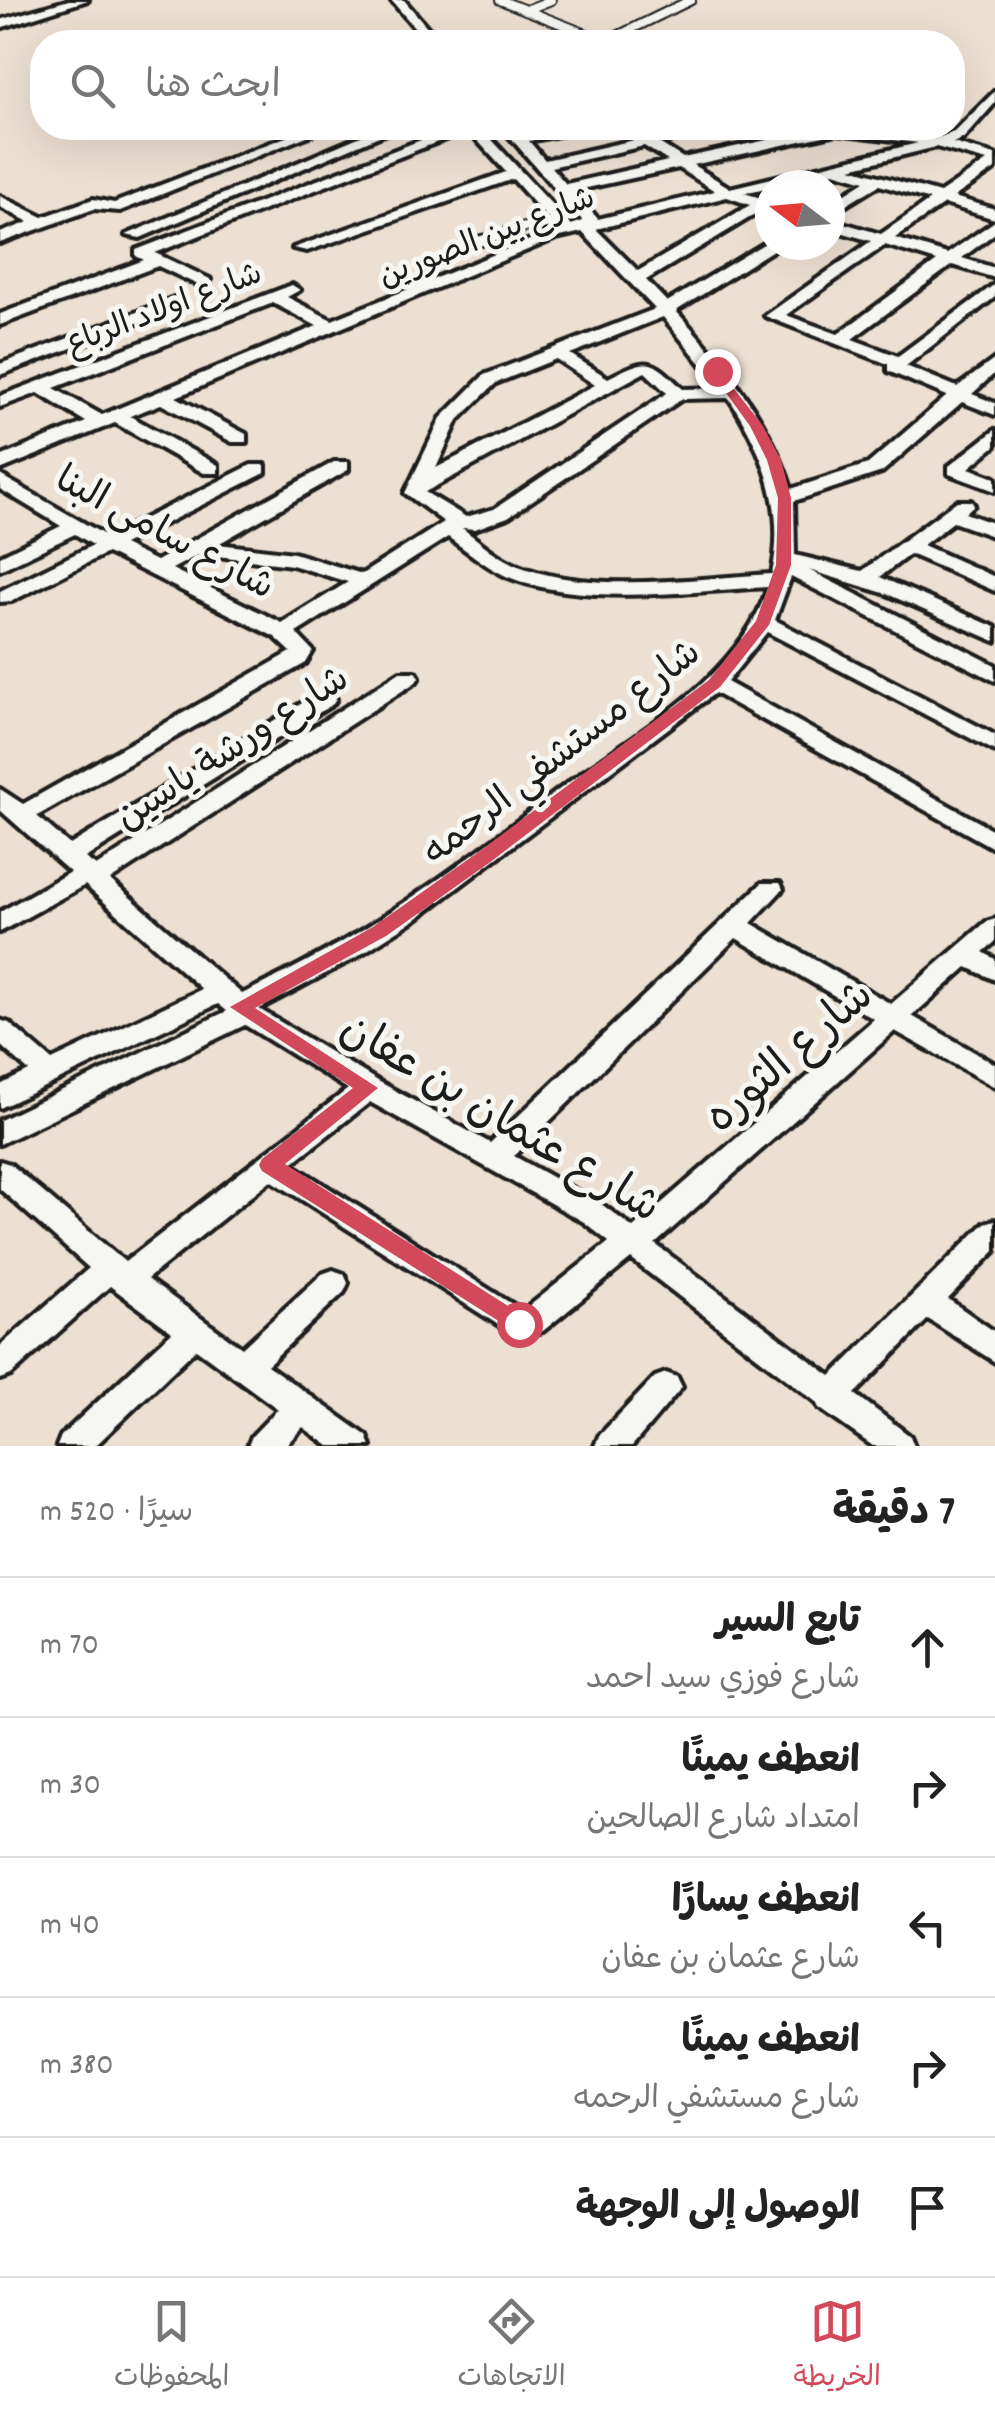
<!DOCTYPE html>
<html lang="ar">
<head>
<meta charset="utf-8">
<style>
  :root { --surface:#fff; --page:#f2f2f2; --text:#222; --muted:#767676; --line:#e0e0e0; --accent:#d1495b }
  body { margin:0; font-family:Dekko,"Playpen Sans Arabic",sans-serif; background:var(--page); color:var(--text); direction:rtl }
  .compass { position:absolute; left:755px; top:170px; width:90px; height:90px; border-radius:50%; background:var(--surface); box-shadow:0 10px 40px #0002; rotate:286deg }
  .stop { position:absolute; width:30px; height:30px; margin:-22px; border:8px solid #d1495b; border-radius:50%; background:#fff }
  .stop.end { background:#d1495b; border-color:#fff; box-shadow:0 2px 10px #0008 }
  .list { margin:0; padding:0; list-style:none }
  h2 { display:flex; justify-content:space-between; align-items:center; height:130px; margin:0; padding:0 40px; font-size:42px }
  h2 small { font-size:32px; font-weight:400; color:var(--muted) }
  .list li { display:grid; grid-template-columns:65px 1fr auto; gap:30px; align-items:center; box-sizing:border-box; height:140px; padding:0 40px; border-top:2px solid var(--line) }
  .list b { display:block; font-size:38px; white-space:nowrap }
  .list p { margin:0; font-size:32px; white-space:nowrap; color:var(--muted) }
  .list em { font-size:32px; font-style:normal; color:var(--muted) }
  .icon { flex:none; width:55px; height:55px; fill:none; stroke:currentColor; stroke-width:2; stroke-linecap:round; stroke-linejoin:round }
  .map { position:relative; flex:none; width:995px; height:1446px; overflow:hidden; direction:ltr }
  .search { position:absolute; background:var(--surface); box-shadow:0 10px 40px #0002; left:30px; right:30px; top:30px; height:110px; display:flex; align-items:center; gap:25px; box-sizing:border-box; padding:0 35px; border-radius:40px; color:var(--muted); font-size:38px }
  .sheet { height:830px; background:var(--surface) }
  nav { display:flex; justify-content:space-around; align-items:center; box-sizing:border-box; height:140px; border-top:2px solid var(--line); background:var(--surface); font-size:28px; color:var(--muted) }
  nav a { display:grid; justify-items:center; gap:5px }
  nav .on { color:var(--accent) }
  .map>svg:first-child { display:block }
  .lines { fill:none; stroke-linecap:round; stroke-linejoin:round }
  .lane-far1-casing { stroke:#1c1c1c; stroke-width:12 }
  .lane-casing { stroke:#1c1c1c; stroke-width:15 }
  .street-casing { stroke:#1c1c1c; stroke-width:8 }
  .lane-far1 { stroke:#f6f6f2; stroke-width:8 }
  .lane { stroke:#f6f6f2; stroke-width:9 }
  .street { fill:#f6f6f2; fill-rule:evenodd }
  .route { fill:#d1495b }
  .labels { text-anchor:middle; stroke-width:10; stroke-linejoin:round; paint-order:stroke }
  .far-street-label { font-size:32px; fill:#1c1c1c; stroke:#f6f6f2 }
  .street-label { font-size:38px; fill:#1c1c1c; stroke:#f6f6f2 }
  .near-street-label { font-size:45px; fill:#1c1c1c; stroke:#f6f6f2 }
</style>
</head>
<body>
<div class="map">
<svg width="995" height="1446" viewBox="0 0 995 1446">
  <rect width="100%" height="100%" fill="#ece0d2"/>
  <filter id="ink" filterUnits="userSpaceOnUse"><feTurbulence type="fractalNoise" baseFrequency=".01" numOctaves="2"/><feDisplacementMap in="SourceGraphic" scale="20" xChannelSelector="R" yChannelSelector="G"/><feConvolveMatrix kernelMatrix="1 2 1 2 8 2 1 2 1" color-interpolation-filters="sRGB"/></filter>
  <g filter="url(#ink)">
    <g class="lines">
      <defs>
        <g id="lane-far1">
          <polyline points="500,0 607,42"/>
          <polyline points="526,10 551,0"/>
          <polyline points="605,42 691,0"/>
          <polyline points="477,242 520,228 559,222"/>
        </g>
        <polyline id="lane" points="477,242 483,240"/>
        <g id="street">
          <polygon points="69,0 88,0 0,28 0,20"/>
          <polygon points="391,0 404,0 440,42 427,42"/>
          <path d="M995,91V103L964,138L953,143L995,155V169L954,197L995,209V219L944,204L895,238L947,254L995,221V233L962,258L995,268V278L952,265L852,339L898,356L995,284V297L906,366L957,387L995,359V373L972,394L995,403V415L962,402L882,472L794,501L795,555L862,571L957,501H971L974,505L965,513L995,524V537L953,522L923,545L995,577V591L910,554L880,577L995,627V641L887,594L809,570L995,665V681L791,577L775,620L995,735V751L767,632L727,682L995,831V849L715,693L416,919L355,958L259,1009L378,1081L490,1143L762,883H780L783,889L751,923L891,1004L986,922L995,919V942L983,952L995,959V980L967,967L912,1016L995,1064V1087L895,1031L655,1244L831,1376L985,1223L995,1220V1251L948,1299L995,1332V1362L928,1319L855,1394L910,1436L914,1446H873L819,1408L816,1402L631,1259L543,1331L519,1338L271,1180L147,1279L242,1348L322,1274L333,1270L344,1274L348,1283L344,1292L267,1365L367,1436L371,1446H329L303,1427L285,1446H248L252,1436L278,1409L196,1349L95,1446H57L61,1436L172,1332L110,1286L11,1375L0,1379V1346L89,1268L0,1189V1161L10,1164L125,1262L348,1089L245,1025L0,1144V1120L227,1011L218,1004L0,1108V1085L29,1071L0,1045V1020L9,1023L52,1060L202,989L85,885L0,932V912L70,872L0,810V789L23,804L291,652L275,637L107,553L12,601L0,602V591L93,545L75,534L0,570V556L61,526L0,489V475L108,537L251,465H265V473L123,545L156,561L334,462H348V470L218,544L294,553L362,574L444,522L405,493L441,418L484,375L655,309L582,232L556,238L176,397L246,434V442H232L161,404L130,416L218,465V473H204L115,423L0,470V457L86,422L38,393L0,407V396L292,285L300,290L287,297L332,320L557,229L513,179L307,251L293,248L506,172L468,130L155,253L210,279V285H198L158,266L0,325V314L144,260L136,256V250L452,128H481L571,225L583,221L502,128H516L522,134L555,128H580L578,131L529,141L545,160L634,140L619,128H635L649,136L688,128H712L710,131L659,143L683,158L822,128H863L934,139L954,132ZM837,133L918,143L730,188L693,165ZM644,146L668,161L566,184L551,167ZM936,147L987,161L940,193L851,168ZM679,168L715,191L598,219L573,191ZM834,172L865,181L830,203V215L879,185L930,200L881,234L830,219V229L871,241L765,316L888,364V371L947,396L868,464L791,489C770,420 724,364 676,311L781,245L767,242L667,302L646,280L764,209L770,211L768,200L744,193ZM727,197L750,205L638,271L596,229ZM885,245L937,261L838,334L786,315ZM273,303L317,326L102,415L54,388ZM663,317L721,388L683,389C650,357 649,357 608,378L570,354ZM556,359L595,385L436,468L458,420L496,383ZM645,372L667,393L494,509L466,517L425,492ZM729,398C764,453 786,508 772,574C697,578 598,593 527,569C502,562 482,543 462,528L475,529L508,517L682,399ZM448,537C467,551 485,566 506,576C579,607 691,591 768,587C740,677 641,730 569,782C504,831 439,882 370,925C329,951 285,973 242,994L110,880L416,682L419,677L416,672H400L96,866L85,858L333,704L336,699L333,694H317L70,845L37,816L306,663L313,651L296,633ZM200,554L292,565L348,582L282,623L172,569ZM736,938L874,1019L633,1228L604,1206L514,1156ZM370,1102L584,1222L609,1242L523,1311L291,1164Z"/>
          <polygon points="309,128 327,128 120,211 94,209 0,243 0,233 29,222 0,207 0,196 43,217 93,199 114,203"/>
          <polygon points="380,128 398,128 140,238 126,235"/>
          <polygon points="174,298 180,299 180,307 0,375 0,364"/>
          <polygon points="995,430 995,446 969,468 995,478 995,491 949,474 949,466"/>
          <polygon points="666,1373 677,1377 682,1387 632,1446 595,1446 599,1436 655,1377"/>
        </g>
      </defs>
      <!-- lane-far1 casing -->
      <use href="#lane-far1" class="lane-far1-casing"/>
      <!-- lane casing -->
      <use href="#lane" class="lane-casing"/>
      <!-- street casing -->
      <use href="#street" class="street-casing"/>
      <!-- lane-far1 -->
      <use href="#lane-far1" class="lane-far1"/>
      <!-- lane -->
      <use href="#lane" class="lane"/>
      <!-- street -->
      <use href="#street" class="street"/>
    </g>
  </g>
  <!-- route -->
  <polygon class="route" points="717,367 763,426 781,460 791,498 791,565 769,625 720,687 493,860 386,936 255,1008 378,1088 285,1164 527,1318 530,1324 519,1334 262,1171 259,1165 262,1159 353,1088 230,1007 373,927 480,851 709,680 756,621 776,565 778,498 767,460 750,426 710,371"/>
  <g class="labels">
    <!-- far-street labels -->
    <g class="far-street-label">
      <text transform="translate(486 235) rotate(-21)" y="11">شارع بين الصورين</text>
      <text transform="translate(163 307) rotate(-21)" y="11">شارع اولاد الرباع</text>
    </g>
    <!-- street labels -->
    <g class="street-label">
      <text transform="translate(166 531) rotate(28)" y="13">شارع سامى البنا</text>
      <text transform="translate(231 746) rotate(-33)" y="13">شارع ورشة ياسين</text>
      <text transform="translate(560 751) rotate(-38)" y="13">شارع مستشفي الرحمه</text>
    </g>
    <!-- near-street labels -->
    <g class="near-street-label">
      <text transform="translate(787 1054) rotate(-41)" y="16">شارع الثوره</text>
      <text transform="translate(502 1115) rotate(31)" y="16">شارع عثمان بن عفان</text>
    </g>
  </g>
</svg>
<svg class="compass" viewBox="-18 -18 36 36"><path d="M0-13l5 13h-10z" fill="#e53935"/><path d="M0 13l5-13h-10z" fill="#767676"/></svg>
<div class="stop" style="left:519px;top:1324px"></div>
<div class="stop end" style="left:717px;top:371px"></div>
<div class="search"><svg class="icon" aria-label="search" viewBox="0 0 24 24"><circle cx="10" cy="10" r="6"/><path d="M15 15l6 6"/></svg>ابحث هنا</div>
</div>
<section class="sheet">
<h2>7 دقيقة<small>سيرًا · 520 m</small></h2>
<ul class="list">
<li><svg class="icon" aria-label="ahead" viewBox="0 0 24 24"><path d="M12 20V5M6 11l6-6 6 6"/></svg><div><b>تابع السير</b><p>شارع فوزي سيد احمد</p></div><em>70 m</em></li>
<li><svg class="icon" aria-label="right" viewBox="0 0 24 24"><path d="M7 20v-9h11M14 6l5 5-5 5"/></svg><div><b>انعطف يمينًا</b><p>امتداد شارع الصالحين</p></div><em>30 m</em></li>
<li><svg class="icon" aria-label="left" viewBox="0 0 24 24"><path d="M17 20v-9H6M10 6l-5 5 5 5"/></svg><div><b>انعطف يسارًا</b><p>شارع عثمان بن عفان</p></div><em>40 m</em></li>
<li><svg class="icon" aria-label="right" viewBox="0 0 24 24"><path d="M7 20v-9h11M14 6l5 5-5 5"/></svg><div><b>انعطف يمينًا</b><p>شارع مستشفي الرحمه</p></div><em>380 m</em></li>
<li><svg class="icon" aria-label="arrive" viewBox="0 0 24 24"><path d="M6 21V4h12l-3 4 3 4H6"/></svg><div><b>الوصول إلى الوجهة</b></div></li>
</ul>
</section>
<nav>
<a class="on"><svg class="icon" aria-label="map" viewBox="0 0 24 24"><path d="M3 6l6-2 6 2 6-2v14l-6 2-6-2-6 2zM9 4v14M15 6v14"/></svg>الخريطة</a>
<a><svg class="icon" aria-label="directions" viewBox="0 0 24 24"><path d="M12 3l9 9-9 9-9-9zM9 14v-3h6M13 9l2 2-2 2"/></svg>الاتجاهات</a>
<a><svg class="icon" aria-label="saved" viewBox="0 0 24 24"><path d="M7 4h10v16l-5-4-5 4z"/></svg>المحفوظات</a>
</nav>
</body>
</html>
